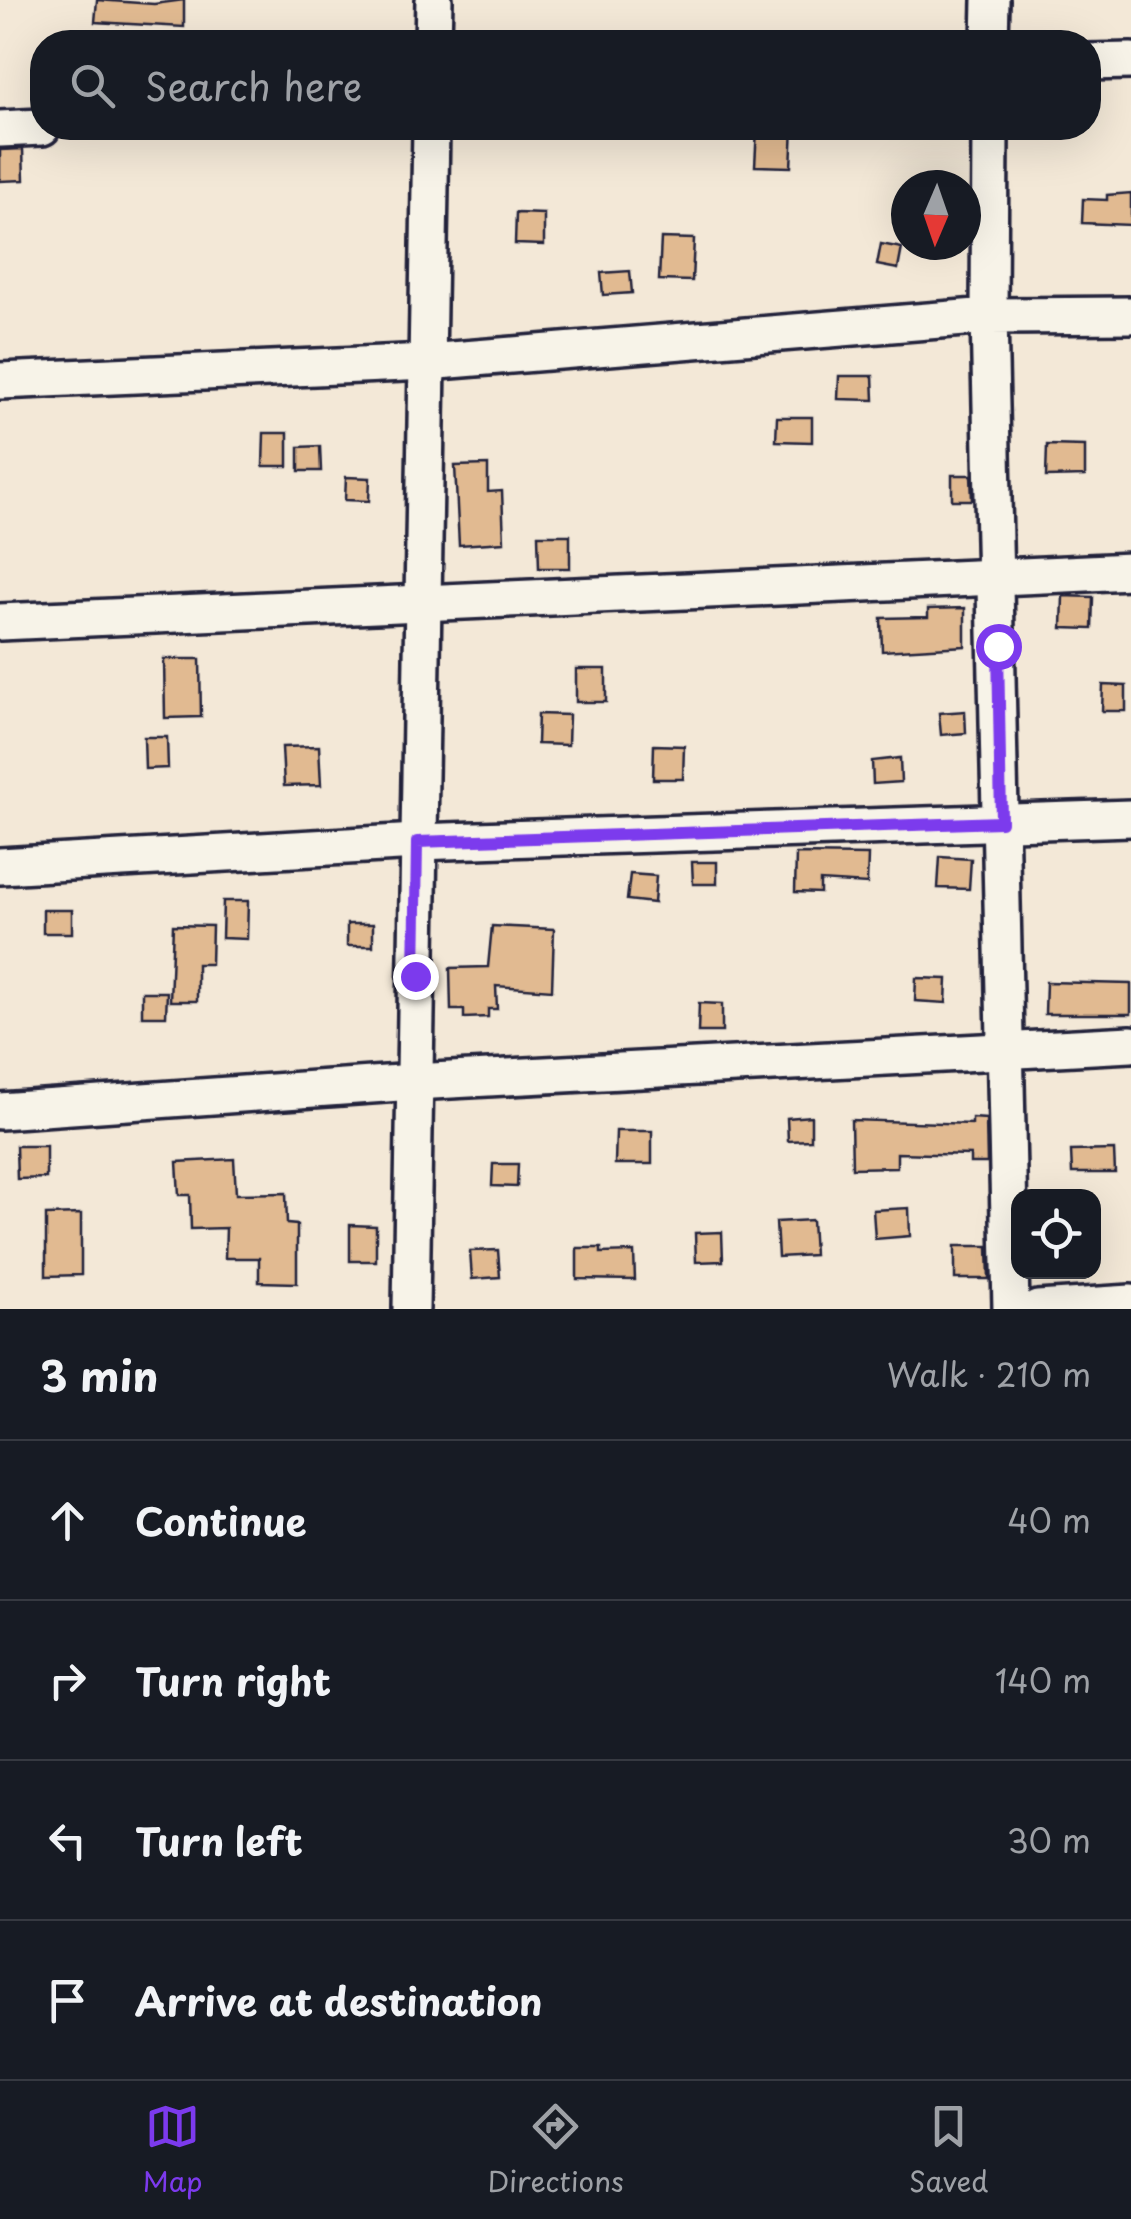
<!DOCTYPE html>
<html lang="en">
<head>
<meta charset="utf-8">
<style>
  :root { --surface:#171b24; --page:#20242c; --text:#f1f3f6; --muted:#9ea1a6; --line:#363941; --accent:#7c3aed }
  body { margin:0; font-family:"Playpen Sans",sans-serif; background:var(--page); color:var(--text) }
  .controls { position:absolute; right:30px; bottom:30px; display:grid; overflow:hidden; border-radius:20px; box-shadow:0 10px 40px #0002 }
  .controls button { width:90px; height:90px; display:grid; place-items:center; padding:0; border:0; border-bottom:2px solid var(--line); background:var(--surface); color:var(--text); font:50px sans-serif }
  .compass { position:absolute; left:891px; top:170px; width:90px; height:90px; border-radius:50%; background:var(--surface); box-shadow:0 10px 40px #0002; rotate:182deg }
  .stop { position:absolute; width:30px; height:30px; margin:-22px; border:8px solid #7c3aed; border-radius:50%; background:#fff }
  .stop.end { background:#7c3aed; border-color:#fff; box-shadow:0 2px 10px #0008 }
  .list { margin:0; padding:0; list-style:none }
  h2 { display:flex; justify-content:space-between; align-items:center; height:130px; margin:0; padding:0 40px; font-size:42px }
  h2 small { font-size:32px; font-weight:400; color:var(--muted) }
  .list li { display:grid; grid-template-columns:65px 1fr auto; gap:30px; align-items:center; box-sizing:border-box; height:160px; padding:0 40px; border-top:2px solid var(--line) }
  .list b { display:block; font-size:38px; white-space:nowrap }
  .list em { font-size:32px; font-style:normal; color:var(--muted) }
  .icon { flex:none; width:55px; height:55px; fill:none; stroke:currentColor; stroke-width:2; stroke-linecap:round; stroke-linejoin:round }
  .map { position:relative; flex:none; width:1131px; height:1309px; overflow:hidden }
  .search { position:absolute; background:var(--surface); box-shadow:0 10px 40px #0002; left:30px; right:30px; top:30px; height:110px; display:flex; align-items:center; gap:25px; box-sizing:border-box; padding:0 35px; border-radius:40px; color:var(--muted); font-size:38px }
  .sheet { height:770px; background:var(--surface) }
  nav { display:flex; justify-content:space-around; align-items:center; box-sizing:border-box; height:140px; border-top:2px solid var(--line); background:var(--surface); font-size:28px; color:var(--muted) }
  nav a { display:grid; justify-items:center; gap:5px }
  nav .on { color:var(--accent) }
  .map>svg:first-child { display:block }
  .building { fill:#e1ba91; stroke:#22223b; stroke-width:2.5 }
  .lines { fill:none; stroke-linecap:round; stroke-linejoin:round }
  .minor-casing { stroke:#22223b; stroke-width:42 }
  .minor { stroke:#f7f3e8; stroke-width:35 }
  .route { stroke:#7c3aed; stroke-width:12 }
</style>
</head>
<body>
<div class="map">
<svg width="1131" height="1309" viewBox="0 0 1131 1309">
  <rect width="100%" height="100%" fill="#f3e8d7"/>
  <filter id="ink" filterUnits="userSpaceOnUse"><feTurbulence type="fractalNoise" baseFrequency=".01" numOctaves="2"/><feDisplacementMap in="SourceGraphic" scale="20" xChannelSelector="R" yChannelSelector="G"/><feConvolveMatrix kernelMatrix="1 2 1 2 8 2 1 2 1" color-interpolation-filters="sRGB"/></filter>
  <g filter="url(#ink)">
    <!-- building -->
    <g class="building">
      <polygon points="97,0 154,4 184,0 184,27 95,22"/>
      <polygon points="757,128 793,128 791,167 755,166"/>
      <polygon points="23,149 24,180 0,181 0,150"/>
      <polygon points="1131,193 1131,225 1082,223 1083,199 1107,200 1107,195"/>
      <polygon points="516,213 544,214 544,245 515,244"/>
      <polygon points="661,238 694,239 692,281 659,280"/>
      <polygon points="881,244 902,248 898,269 877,265"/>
      <polygon points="630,271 632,293 603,295 601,273"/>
      <polygon points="839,376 873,376 874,400 838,399"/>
      <polygon points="777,417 812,417 812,442 776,441"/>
      <polygon points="264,433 288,433 288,466 263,466"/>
      <polygon points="1047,445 1085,446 1085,476 1046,477"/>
      <polygon points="320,446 321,471 299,471 299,447"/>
      <polygon points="488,465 488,492 502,491 504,542 459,545 455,466"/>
      <polygon points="952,475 971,475 972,500 952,500"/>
      <polygon points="346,477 370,478 369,501 345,500"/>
      <polygon points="538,535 570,535 570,568 539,568"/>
      <polygon points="1063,596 1093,597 1092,629 1062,628"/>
      <polygon points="965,608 965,646 882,651 881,618 928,617 928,609"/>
      <polygon points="164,659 200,659 201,717 165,718"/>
      <rect x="576" y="669" width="30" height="33"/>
      <polygon points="1103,685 1126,686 1126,711 1102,711"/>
      <polygon points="965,711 966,733 941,735 939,713"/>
      <polygon points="538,714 569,715 568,745 537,744"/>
      <polygon points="144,737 167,737 168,768 145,769"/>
      <polygon points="654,745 684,746 683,779 653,779"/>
      <polygon points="319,746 321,785 284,786 282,747"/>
      <polygon points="900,758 901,782 873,784 872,761"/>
      <polygon points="796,854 868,855 867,884 820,881 820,893 795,892"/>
      <polygon points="940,857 971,859 969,889 938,888"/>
      <polygon points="692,862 717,862 717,884 693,884"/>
      <polygon points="630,874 656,876 654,903 627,900"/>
      <polygon points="223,901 248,901 247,939 222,938"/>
      <rect x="43" y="910" width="29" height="23"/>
      <rect x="347" y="924" width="26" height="22"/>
      <polygon points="173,925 212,926 211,964 197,964 197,1001 170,1001"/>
      <polygon points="492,926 554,929 552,990 496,986 497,1009 488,1009 488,1017 464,1018 464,1010 451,1010 450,968 488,967"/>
      <polygon points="916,978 947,979 946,1003 915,1001"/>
      <polygon points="1046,982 1131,984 1131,1014 1045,1014"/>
      <polygon points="142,992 167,992 166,1016 142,1016"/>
      <polygon points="699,1003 722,1004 722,1032 698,1032"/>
      <polygon points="811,1116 811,1140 788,1141 787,1118"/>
      <polygon points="972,1118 986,1119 987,1163 970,1163 970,1155 897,1153 897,1167 852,1168 851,1120 972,1124"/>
      <polygon points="616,1131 652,1131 652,1164 615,1164"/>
      <polygon points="16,1146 46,1146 46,1178 17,1179"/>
      <polygon points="1114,1150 1115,1173 1072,1173 1071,1151"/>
      <polygon points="234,1159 236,1194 286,1193 287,1224 297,1225 297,1283 259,1282 259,1258 225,1258 226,1228 191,1229 190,1195 179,1195 177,1162"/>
      <polygon points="493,1164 518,1164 517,1187 492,1186"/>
      <polygon points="909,1208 910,1236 875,1239 873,1210"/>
      <polygon points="81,1214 81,1275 46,1276 46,1215"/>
      <polygon points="812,1220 814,1255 778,1257 776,1222"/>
      <polygon points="350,1225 376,1226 376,1261 350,1261"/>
      <polygon points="722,1232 723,1261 696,1262 695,1233"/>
      <polygon points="955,1246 988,1246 989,1279 955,1279"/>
      <polygon points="577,1248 601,1248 601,1253 634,1252 635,1280 577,1279"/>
      <polygon points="498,1250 500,1277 472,1279 470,1251"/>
    </g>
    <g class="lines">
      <defs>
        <g id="minor">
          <polyline points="433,42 434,0"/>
          <polyline points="990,42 991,0"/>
          <polyline points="1088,62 1131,61"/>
          <polyline points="0,129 42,127"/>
          <polyline points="0,381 427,362 989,316 990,128"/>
          <polyline points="0,622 1131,571"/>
          <polyline points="0,866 417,842 1131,818"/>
          <polyline points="0,1111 414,1082 1131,1044"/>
          <polyline points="411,1309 431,128"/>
          <polyline points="1011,1309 989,316 1131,315"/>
          <polyline points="1038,1309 1131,1303"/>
        </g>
      </defs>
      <!-- minor casing -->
      <use href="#minor" class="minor-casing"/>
      <!-- minor -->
      <use href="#minor" class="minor"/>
    </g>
  </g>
  <g class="lines" filter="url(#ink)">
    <!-- route -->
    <polyline class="route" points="415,976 417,842 1001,822 998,646"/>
  </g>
</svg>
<div class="controls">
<button><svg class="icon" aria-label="locate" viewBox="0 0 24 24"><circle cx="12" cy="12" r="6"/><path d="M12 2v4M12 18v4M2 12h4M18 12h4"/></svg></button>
</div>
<svg class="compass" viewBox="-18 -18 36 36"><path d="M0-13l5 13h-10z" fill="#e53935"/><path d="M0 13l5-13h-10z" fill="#9ea1a6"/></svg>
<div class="stop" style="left:998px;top:646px"></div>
<div class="stop end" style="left:415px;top:976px"></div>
<div class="search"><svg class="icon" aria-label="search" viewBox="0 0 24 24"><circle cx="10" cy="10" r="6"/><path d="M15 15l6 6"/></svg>Search here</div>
</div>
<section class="sheet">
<h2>3 min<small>Walk · 210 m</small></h2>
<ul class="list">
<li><svg class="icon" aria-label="ahead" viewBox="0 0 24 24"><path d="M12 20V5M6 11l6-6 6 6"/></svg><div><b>Continue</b></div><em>40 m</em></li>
<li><svg class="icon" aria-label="right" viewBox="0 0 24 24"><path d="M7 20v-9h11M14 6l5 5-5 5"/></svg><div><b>Turn right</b></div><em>140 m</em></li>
<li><svg class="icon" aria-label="left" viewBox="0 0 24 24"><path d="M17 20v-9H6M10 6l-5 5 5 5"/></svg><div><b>Turn left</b></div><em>30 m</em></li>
<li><svg class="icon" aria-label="arrive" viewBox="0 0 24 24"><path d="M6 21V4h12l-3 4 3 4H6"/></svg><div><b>Arrive at destination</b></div></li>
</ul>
</section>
<nav>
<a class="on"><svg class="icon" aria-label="map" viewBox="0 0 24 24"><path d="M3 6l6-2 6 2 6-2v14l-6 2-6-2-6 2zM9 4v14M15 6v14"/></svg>Map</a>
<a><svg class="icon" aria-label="directions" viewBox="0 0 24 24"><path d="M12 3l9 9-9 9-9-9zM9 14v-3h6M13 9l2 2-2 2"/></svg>Directions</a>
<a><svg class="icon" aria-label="saved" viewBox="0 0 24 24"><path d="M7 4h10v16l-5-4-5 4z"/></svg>Saved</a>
</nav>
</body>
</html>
